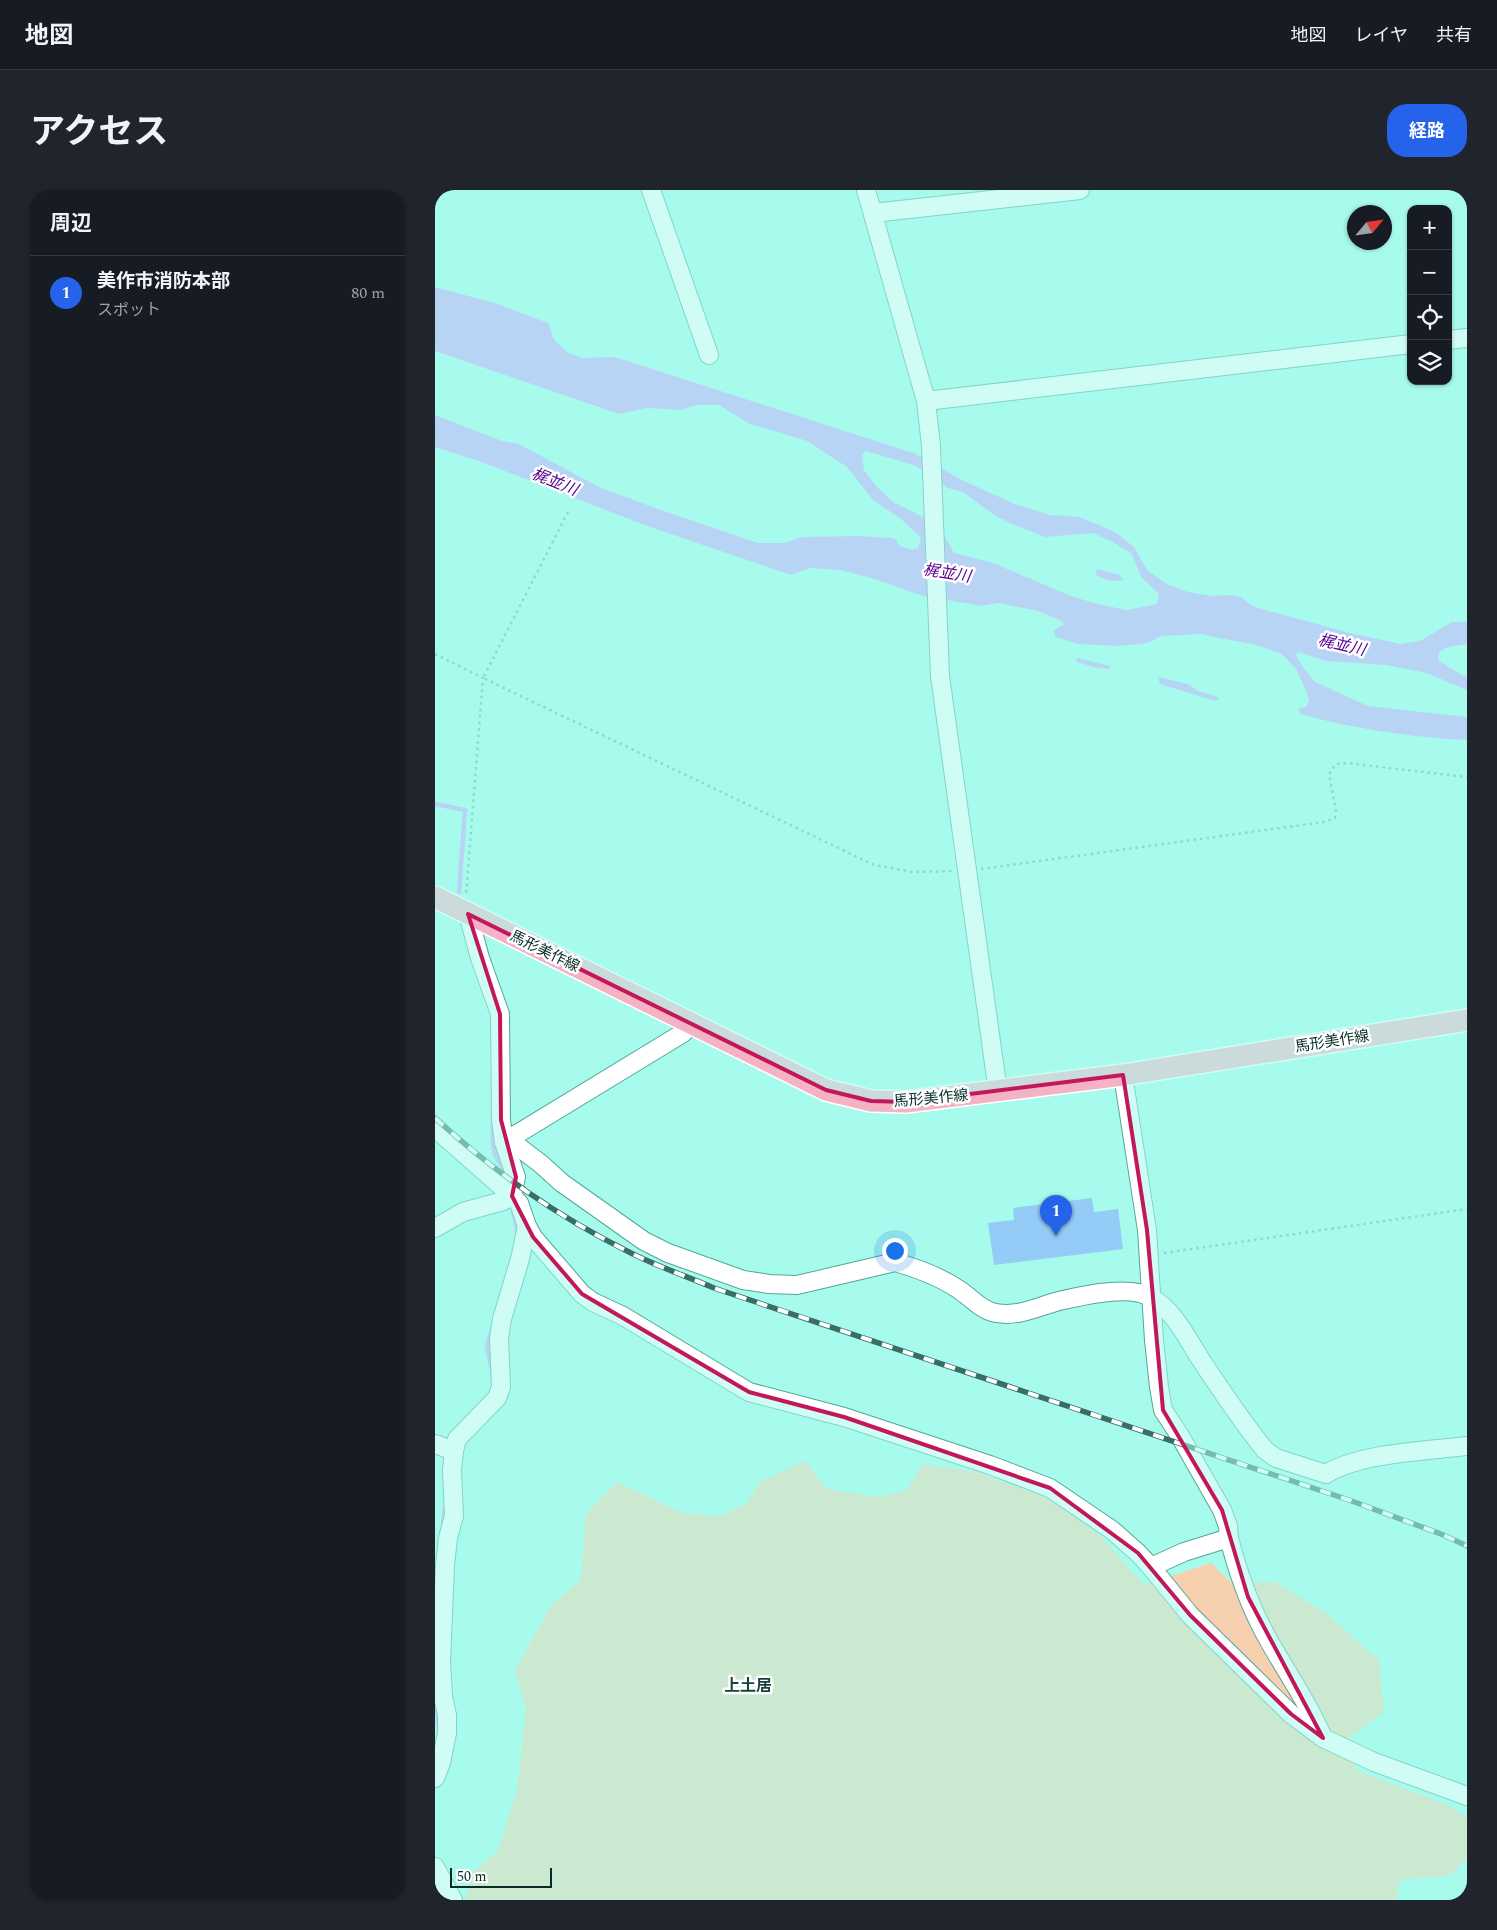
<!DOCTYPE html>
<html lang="ja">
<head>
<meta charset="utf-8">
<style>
  :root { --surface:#171b24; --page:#20242c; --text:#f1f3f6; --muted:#9ea1a6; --line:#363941; --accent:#2563eb }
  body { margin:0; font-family:Spectral,"Noto Sans JP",serif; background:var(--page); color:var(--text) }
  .controls { position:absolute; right:15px; top:15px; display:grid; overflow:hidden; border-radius:10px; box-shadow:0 1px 4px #0004 }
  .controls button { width:45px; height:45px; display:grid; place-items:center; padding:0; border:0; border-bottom:1px solid var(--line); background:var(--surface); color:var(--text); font:25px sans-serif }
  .compass { position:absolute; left:912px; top:15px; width:45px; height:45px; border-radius:50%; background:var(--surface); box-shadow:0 1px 4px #0004; rotate:61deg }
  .scale { position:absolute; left:15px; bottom:12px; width:102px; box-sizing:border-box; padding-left:5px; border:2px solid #082d28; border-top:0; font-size:14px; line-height:18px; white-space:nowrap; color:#082d28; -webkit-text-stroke:4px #fff; paint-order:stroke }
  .you { position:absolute; left:459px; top:1060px; width:18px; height:18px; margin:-12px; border:4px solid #fff; border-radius:50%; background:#1a73e8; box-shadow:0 0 0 8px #1a73e833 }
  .badge { display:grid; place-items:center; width:32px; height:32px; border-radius:50%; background:var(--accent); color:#fff; font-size:16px; font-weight:700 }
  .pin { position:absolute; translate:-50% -41px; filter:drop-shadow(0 1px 2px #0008) }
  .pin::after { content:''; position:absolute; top:26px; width:18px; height:15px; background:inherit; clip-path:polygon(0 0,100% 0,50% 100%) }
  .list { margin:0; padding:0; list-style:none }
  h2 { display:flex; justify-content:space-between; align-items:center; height:65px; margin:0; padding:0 20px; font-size:21px }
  h2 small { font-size:16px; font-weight:400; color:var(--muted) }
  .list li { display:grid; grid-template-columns:32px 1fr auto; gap:15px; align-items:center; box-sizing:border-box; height:75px; padding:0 20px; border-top:1px solid var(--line) }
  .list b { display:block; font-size:19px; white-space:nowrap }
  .list p { margin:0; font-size:16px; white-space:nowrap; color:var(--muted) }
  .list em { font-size:16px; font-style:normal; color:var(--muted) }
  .icon { flex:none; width:28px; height:28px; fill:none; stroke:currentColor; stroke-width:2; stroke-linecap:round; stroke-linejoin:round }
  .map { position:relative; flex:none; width:1032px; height:1710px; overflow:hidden; border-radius:20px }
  header { display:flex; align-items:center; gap:30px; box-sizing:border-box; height:70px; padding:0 25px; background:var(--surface); border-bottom:1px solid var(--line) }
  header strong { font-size:24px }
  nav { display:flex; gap:28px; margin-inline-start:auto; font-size:18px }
  .intro { display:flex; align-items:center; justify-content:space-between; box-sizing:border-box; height:120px; padding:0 30px }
  h1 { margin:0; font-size:35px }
  .button { padding:12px 22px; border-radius:20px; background:var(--accent); color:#fff; font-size:18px; font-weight:700 }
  main { display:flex; gap:30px; padding:0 30px }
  aside { flex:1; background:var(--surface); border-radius:20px; box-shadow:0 1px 4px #0004 }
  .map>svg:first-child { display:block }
  .green { fill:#f6d0af }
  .water { fill:#cba5ff; fill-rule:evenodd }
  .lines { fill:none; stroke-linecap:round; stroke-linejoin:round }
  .stream { stroke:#cba5ff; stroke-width:4.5 }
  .building { fill:#95cbf7 }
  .minor-casing { stroke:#52a69a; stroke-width:20 }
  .major-casing { stroke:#fff; stroke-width:24 }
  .path { stroke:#6db0a5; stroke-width:2.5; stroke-dasharray:2.5 4; stroke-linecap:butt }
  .minor { stroke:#fff; stroke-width:18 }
  .major { stroke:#f5b2c5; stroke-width:21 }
  .rail-casing { stroke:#396d65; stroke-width:5.5 }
  .rail { stroke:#fff; stroke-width:4; stroke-dasharray:11; stroke-linecap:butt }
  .marked { fill:none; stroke:#c2185b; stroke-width:4; stroke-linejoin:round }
  .labels { text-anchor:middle; stroke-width:5; stroke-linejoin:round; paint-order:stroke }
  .street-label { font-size:15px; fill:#082d28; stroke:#fff }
  .water-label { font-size:16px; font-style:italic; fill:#56008f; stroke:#fff }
  .neighbourhood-label { font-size:16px; font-weight:bold; fill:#16433d; stroke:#fff }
</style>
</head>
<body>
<header>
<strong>地図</strong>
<nav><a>地図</a><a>レイヤ</a><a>共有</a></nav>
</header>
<div class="intro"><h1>アクセス</h1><a class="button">経路</a></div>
<main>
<aside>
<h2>周辺<small></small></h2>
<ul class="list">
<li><span class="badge">1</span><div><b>美作市消防本部</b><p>スポット</p></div><em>80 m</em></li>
</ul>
</aside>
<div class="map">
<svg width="1032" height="1710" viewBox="0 0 1032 1710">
  <rect width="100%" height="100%" fill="#a7fbed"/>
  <!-- green -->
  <polygon class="green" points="370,1271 392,1299 441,1307 471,1301 488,1274 543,1282 617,1310 664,1344 709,1395 776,1373 797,1393 840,1392 891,1423 944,1470 949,1522 913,1548 921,1580 1010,1614 1032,1627 1032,1669 1016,1685 965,1690 961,1710 32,1710 31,1707 38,1682 63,1661 82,1600 91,1518 80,1481 115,1417 146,1389 151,1324 182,1292 245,1322 285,1327 312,1313 325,1292"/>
  <!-- water -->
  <g class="water">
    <path d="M0,97L63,114L113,133L119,149L132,162L147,168L180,167L481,264L527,290L580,314L615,325L645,327L680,342L699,357L712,380L732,394L753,402L777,406L797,405L806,407L819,417L915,443L966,454L985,451L1017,432H1032V454L1013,457L1004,462L1003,470L1027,485L1032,486V500L992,483L951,475L891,471L863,462L861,465L868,477L880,492L933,516L1032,527V550C980,548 915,538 865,524L864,518L871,517L874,510L872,503L861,479L847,464L818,454L783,448L768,444L726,446L712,453L684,456L643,454L621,447L618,441L629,434L627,431L603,421L563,413L547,416L488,406L440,389L405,380L375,378L356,385L215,337L44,271L0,257V225L67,251L84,254L164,297L223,319L323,353H349L367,347L424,346L458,348L462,350L463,355L477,360L483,358L486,348L466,329L438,310L412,277L372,251L313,233L284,215H262L245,220L212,218L184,224L0,161ZM431,261L481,276L513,298L528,302L559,325L577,334L610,347L658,343L676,351L696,363L707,388L724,404L722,414L692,420L662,414L636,406L558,373L519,363L510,347L488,327L458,312L441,296L429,280L427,264Z"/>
    <path d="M662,379L685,385L688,390C681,393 666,389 660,384Z"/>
    <polygon points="643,468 675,476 675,479 662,478 642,472 641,470"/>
    <polygon points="723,487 753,494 763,501 783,507 783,510 780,511 725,494"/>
  </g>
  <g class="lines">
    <!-- stream -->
    <g class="stream">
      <polyline points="0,614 30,620 24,702"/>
      <path d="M58,933C57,955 56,962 70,980"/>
      <polyline points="78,1021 83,1045"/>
      <polyline points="58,1185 52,1156 58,1137"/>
      <polyline points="8,1334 10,1317"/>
      <polyline points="0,1511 4,1538"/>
    </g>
  </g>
  <!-- building -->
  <polygon class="building" points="657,1008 659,1022 683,1019 688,1059 559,1075 553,1033 579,1030 578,1018"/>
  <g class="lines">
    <defs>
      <g id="minor">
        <polyline points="216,0 274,165"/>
        <polyline points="431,0 491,211 496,256 505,486 563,902"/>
        <polyline points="438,23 645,0"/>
        <polyline points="1013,150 1032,148"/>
        <polyline points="491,211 976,154"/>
        <polyline points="688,885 712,1040 719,1150 724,1197 728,1220 745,1246 787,1320 793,1336 794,1348"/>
        <path d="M0,938L77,1006L84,1013L92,1036L98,1047L147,1104L158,1112L188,1126L314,1202L409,1227L555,1275L615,1298L677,1340L703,1363L716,1377L749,1362L794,1348C802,1379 812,1409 827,1438C846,1475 872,1509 888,1548"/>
        <path d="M69,952L85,958L106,974L127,993L209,1051L233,1063L308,1090L334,1094L362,1095L460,1072C481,1078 505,1087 523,1099C536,1107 545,1120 561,1123C584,1127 602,1117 624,1111C637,1108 651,1105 665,1103C680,1101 703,1099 717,1108C740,1122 752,1148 766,1170C786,1200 807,1232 830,1260L841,1268L891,1284C925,1263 991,1261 1032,1256"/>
        <polyline points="69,952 248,843 257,834"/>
        <polyline points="0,1038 28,1022 68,1011 77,1006 81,987 69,952 66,930 65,824 45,768 33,724"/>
        <polyline points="0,1254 19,1261"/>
        <polyline points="716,1377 755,1425 856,1524 888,1548 939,1572 1032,1606"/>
        <polyline points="0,1588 6,1573 12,1543 12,1525 8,1506 6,1472 10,1375 13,1348 19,1326 17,1280 19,1261 22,1249 62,1208 66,1197 64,1148 67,1129 85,1069 92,1036"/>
        <polyline points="0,1677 18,1710"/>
      </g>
      <polyline id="major" points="0,707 391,900 436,911 471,912 688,885 1032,830"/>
    </defs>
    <!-- minor casing -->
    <use href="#minor" class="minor-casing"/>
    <!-- major casing -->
    <use href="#major" class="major-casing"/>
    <!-- path -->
    <g class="path">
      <polyline points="133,322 48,488 439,675 478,682 519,681"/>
      <polyline points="0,464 48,488 31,705"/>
      <polyline points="546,679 889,632 900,628 901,620 894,584 901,574 912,573 1032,587"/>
      <polyline points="729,1063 1032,1019"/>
    </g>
    <!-- minor -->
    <use href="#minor" class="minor"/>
    <!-- major -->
    <use href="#major" class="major"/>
    <defs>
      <path id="rail" d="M0,928C61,983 120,1025 194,1062C221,1076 251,1086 279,1098L914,1310L1006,1344L1032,1356"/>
    </defs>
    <!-- rail casing -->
    <use href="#rail" class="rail-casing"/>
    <!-- rail -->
    <use href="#rail" class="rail"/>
  </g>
  <!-- marked area -->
  <path d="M0 0H1032V1710H0ZM33,724L391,900L436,911L471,912L688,885L712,1040L728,1220L787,1320L813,1407L888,1548L856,1524L755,1425L703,1363L615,1298L409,1227L314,1202L147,1104L98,1047L77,1006L81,987L66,930L65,824Z" fill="#a7fbed" fill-opacity=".55" fill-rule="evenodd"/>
  <path class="marked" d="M33,724L391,900L436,911L471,912L688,885L712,1040L728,1220L787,1320L813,1407L888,1548L856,1524L755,1425L703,1363L615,1298L409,1227L314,1202L147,1104L98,1047L77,1006L81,987L66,930L65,824Z"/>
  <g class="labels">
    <!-- street labels -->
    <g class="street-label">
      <text transform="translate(110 761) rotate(26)" y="5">馬形美作線</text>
      <text transform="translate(897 851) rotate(-9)" y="5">馬形美作線</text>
      <text transform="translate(496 908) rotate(-5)" y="5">馬形美作線</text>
    </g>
    <!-- water labels -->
    <g class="water-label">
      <text transform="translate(120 291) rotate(22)" y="6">梶並川</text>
      <text transform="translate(512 382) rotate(9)" y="6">梶並川</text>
      <text transform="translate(907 454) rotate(13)" y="6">梶並川</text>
    </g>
    <!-- neighbourhood labels -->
    <g class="neighbourhood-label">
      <text x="313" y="1501">上土居</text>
    </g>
  </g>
</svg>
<div class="controls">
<button>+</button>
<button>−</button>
<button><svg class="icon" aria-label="locate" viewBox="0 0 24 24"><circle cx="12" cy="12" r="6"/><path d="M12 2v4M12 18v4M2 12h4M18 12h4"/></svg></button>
<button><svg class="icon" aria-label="layers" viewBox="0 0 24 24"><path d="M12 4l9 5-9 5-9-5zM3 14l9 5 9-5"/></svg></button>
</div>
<svg class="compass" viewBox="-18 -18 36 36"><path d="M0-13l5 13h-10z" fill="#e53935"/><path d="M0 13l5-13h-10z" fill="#9ea1a6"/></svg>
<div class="scale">50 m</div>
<div class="you"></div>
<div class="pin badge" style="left:621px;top:1046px">1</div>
</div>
</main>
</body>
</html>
